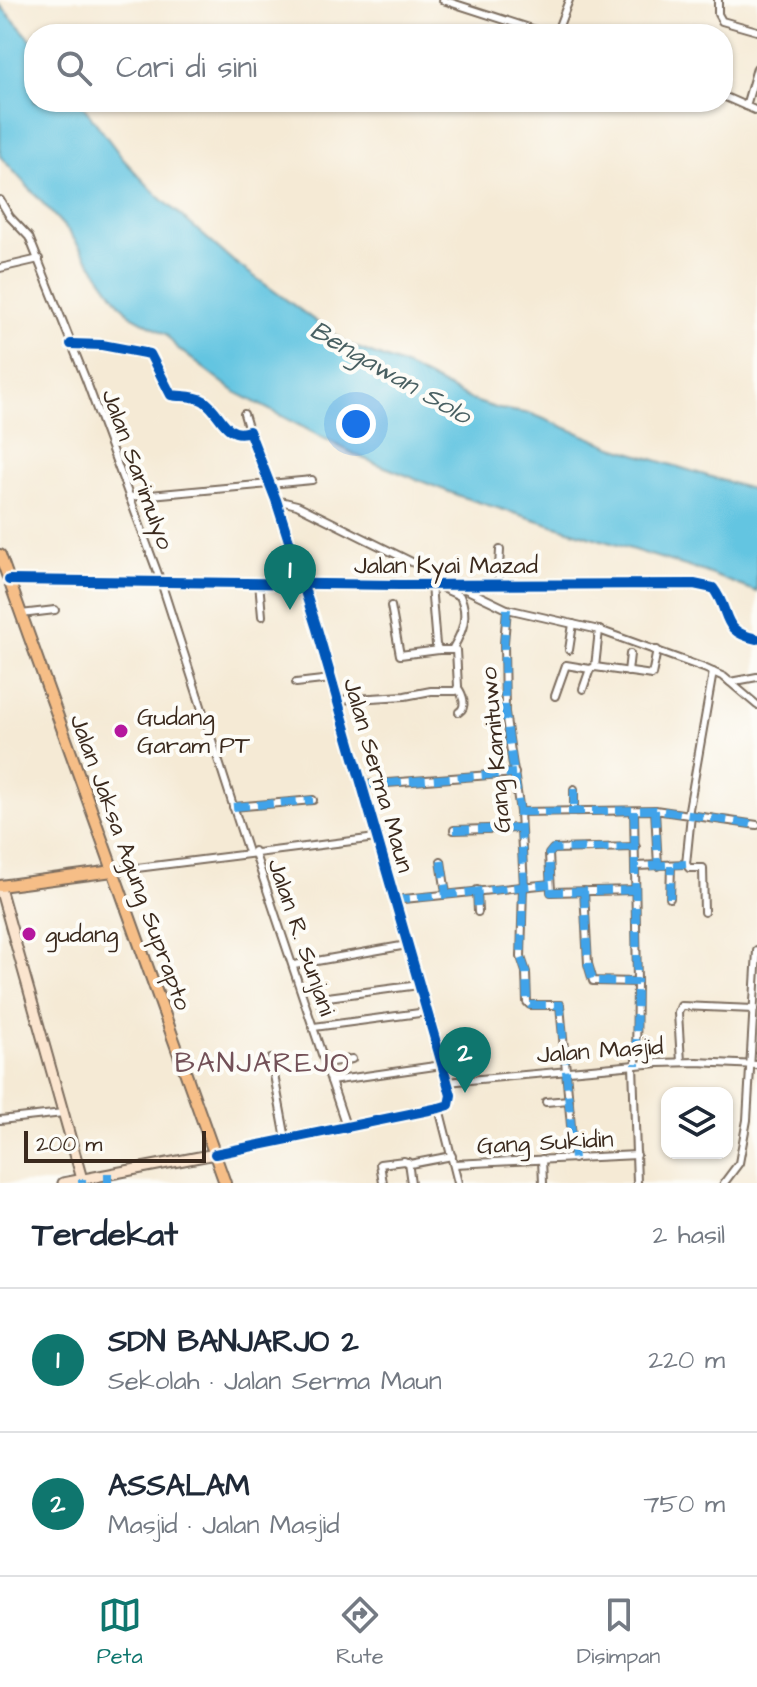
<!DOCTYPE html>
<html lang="id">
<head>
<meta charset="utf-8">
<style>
  :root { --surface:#fff; --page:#f2f2f3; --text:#1f2937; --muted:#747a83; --line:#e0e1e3; --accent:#0f766e }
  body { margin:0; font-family:"Architects Daughter",sans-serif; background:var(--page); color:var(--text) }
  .controls { position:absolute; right:24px; bottom:24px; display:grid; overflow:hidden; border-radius:16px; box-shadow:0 2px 6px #0004 }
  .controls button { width:72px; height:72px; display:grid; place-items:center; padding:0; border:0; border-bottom:2px solid var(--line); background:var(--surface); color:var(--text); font:40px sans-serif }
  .scale { position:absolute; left:24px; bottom:20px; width:182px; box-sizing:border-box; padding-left:8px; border:4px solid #3b2a1e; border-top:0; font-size:22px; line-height:28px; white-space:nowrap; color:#3b2a1e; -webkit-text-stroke:6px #fdfcf7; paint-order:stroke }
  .you { position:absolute; left:356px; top:424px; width:28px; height:28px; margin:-20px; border:6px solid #fff; border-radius:50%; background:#1a73e8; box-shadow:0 0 0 12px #1a73e833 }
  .badge { display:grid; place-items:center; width:52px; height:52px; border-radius:50%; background:var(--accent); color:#fff; font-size:26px; font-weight:700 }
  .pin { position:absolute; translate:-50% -66px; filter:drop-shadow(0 2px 4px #0008) }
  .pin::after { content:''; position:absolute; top:42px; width:28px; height:24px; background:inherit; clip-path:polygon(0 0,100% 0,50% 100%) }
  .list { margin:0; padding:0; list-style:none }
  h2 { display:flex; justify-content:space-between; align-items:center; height:104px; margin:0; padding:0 32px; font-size:34px }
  h2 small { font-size:26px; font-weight:400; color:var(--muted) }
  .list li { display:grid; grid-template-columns:52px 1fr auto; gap:24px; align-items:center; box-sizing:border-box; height:144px; padding:0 32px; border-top:2px solid var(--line) }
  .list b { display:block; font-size:30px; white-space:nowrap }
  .list p { margin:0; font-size:26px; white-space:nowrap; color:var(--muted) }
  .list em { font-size:26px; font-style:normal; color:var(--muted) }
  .icon { flex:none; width:44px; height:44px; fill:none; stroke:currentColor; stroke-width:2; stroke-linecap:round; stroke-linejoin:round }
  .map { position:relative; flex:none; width:757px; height:1183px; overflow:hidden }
  .search { position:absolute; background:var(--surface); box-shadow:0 2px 6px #0004; left:24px; right:24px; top:24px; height:88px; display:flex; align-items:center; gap:20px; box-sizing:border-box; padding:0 28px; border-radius:32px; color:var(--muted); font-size:30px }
  .sheet { height:392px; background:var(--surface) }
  nav { display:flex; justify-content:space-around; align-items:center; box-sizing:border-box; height:112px; border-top:2px solid var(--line); background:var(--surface); font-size:22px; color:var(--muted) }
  nav a { display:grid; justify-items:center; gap:4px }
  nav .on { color:var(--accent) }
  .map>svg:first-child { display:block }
  .water { fill:#63c5e1; stroke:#4f7880; stroke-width:2 }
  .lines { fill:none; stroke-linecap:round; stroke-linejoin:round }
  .street-casing { stroke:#7c6d5e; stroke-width:10 }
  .secondary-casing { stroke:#7c6d5e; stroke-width:13 }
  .primary-casing { stroke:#7c6d5e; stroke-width:14 }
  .street { stroke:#fff; stroke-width:6 }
  .secondary { stroke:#fbe5cf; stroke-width:9 }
  .primary { stroke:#f6be87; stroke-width:10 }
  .quiet { stroke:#3fa3ea; stroke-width:8; stroke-dasharray:16 8; stroke-linecap:butt }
  .cycleway-casing { stroke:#fdfcf7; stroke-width:15 }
  .cycleway { stroke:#0057b8; stroke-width:10 }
  .poi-dot { fill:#b5179e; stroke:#fdfcf7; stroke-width:3 }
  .labels { text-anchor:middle; stroke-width:8; stroke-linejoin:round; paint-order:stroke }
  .street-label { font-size:24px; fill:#3b2a1e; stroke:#fdfcf7 }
  .poi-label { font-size:24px; fill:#3b2a1e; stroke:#fdfcf7; text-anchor:start }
  .water-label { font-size:26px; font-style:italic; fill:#496062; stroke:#fdfcf7 }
  .quarter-label { font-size:28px; letter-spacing:2px; fill:#735158; stroke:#fdfcf7 }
</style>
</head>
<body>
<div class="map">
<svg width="757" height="1183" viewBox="0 0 757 1183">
  <rect width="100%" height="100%" fill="#fdfcf7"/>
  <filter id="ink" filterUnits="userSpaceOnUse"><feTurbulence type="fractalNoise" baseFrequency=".0125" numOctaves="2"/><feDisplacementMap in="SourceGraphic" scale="16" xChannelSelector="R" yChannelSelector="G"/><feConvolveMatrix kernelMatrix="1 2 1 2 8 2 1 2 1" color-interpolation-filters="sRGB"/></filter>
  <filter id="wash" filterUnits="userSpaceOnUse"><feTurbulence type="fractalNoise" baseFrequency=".006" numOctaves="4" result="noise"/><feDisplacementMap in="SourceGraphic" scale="32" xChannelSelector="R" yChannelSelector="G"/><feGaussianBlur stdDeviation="1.8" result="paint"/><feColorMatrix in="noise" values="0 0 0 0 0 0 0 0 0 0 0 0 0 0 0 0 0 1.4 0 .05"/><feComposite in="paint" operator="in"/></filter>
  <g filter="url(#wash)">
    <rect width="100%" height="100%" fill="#f5ead5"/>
    <!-- water -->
    <polygon class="water" points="0,5 34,43 34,102 80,102 124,160 156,194 233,261 347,344 405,366 474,401 499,409 532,414 613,447 757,491 757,592 705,572 462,497 362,458 235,392 176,347 166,334 131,315 120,304 69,232 0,156"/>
  </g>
  <g filter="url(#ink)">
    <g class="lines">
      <defs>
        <g id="street">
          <polyline points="443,0 548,34"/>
          <polyline points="718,0 718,14 722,21 757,31"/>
          <polyline points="556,34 569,0"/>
          <polyline points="723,96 757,111"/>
          <polyline points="746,106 757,68"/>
          <polyline points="0,200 10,217 29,237 86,380 161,582 248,852"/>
          <polyline points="0,268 39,259"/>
          <path d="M71,344L102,345L150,354L171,395C182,397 194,395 204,401C221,412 225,440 249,431L276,500L317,629L451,1095L449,1105L439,1108L215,1154"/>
          <polyline points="244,414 249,431"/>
          <polyline points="129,497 312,480"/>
          <polyline points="276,500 297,505 440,576 442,583 439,584"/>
          <path d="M9,580L400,585L694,584L713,588C732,613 719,631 757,639"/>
          <polyline points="259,582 262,616"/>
          <polyline points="498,585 500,550"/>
          <path d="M438,586L460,596C469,615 463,631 453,648"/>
          <polyline points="459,586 507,609 599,630 704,668 724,677 757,705"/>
          <polyline points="391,606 400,655 439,650"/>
          <polyline points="507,609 504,643 505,712 520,812 524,887"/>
          <polyline points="21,614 55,610"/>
          <polyline points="569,650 573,624"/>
          <polyline points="595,667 599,630"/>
          <polyline points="628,672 630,654"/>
          <polyline points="730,682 757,677"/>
          <polyline points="296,683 331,679"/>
          <path d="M458,688C463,695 467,707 459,712"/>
          <polyline points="583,689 590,669 595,667 652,675 657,650"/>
          <polyline points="555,696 566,665 590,669"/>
          <polyline points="338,700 405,696 431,691 456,691 458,686 456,650 439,650 436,645 431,585"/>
          <polyline points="362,785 515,773"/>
          <polyline points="574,789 574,810"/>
          <polyline points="233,807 313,800"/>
          <polyline points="655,810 658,866"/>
          <polyline points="634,811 637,982"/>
          <polyline points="520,812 655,810 757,825"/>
          <polyline points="688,815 713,672"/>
          <polyline points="691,815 686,864 689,868 703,868 704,912"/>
          <polyline points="454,830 520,828"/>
          <polyline points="254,851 346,1126"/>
          <polyline points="441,861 446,893"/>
          <polyline points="636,866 686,864"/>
          <polyline points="113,871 376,838"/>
          <polyline points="523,887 521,957 526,972 527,1002 530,1005 560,1005 574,1159"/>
          <polyline points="477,890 478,912"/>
          <polyline points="635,890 551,892 549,854 553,849 636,847"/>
          <polyline points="584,891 588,964 593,981 637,982 636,1065"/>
          <polyline points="670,898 671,866"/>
          <polyline points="394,900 550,884"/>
          <polyline points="294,965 407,945"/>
          <polyline points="318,985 322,1010"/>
          <polyline points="320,998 419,985"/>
          <polyline points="314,1027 427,1012"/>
          <polyline points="271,1059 286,1139"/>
          <polyline points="681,1062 678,1013 681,1006 754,1009"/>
          <polyline points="325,1063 352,1059"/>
          <polyline points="633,1065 637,1183"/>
          <polyline points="331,1081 442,1065"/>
          <polyline points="447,1082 658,1063 697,1062 757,1065"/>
          <polyline points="546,1102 569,1100"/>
          <polyline points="439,1108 458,1183"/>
          <polyline points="0,1120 63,1113"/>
          <polyline points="542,1159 543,1183"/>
          <polyline points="408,1162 411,1183"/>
          <polyline points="454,1164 637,1155"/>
          <polyline points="383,1183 380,1164 404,1161 410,1164 452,1156"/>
          <polyline points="724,1183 739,1163 747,1120 757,951"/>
        </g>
        <g id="secondary">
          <polyline points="0,888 82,1179"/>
          <polyline points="63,1183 215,1154"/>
        </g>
        <g id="primary">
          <polyline points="0,555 225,1183"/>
          <polyline points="0,886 113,871"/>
        </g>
      </defs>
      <!-- street casing -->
      <use href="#street" class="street-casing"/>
      <!-- secondary casing -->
      <use href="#secondary" class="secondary-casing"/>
      <!-- primary casing -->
      <use href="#primary" class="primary-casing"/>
      <!-- street -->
      <use href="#street" class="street"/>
      <!-- secondary -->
      <use href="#secondary" class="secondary"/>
      <!-- primary -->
      <use href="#primary" class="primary"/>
      <!-- quiet -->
      <g class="quiet">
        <polyline points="507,609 504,643 505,712 520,812 524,887"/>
        <polyline points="362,785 515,773"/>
        <polyline points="574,789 574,810"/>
        <polyline points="233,807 313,800"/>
        <polyline points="655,810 658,866"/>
        <polyline points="634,811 637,982"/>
        <polyline points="520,812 655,810 757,825"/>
        <polyline points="454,830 520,828"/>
        <polyline points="441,861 446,893"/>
        <polyline points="650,866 686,864"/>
        <polyline points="523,887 521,957 526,972 527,1002 530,1005 560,1005 574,1159"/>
        <polyline points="477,890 478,912"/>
        <polyline points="635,890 551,892 549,854 553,849 636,847"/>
        <polyline points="584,891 588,964 593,981 637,982 636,1065"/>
        <polyline points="670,898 671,866"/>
        <polyline points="394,900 550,884"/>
        <polyline points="108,1173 108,1183"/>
        <polyline points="82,1179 82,1183"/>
      </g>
      <defs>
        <g id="cycleway">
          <path d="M71,344L102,345L150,354L171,395C182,397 194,395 204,401C221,412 225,440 249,431L276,500L317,629L451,1095L449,1105L439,1108L215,1154"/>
          <path d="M9,580L400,585L694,584L713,588C732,613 719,631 757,639"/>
        </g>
      </defs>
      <!-- cycleway casing -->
      <use href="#cycleway" class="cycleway-casing"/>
      <!-- cycleway -->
      <use href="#cycleway" class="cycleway"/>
    </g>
  </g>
  <!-- markers -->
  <g class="poi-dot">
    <circle cx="121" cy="731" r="8"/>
    <circle cx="29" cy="934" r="8"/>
  </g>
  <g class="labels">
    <!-- street labels -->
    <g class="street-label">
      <text transform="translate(138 469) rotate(70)" y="8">Jalan Sarimulyo</text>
      <text x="446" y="573">Jalan Kyai Mazad</text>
      <text transform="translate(495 750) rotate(-95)" y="8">Gang Kamituwo</text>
      <text transform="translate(379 775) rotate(74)" y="8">Jalan Serma Maun</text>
      <text transform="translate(131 862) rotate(70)" y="8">Jalan Jaksa Agung Suprapto</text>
      <text transform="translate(302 937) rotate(71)" y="8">Jalan R. Sunjani</text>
      <text transform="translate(600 1050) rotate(-4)" y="8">Jalan Masjid</text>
      <text transform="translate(545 1142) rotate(-3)" y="8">Gang Sukidin</text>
    </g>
    <!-- poi labels -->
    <g class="poi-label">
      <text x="137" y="725">Gudang<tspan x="137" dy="28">Garam PT</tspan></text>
      <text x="45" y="942">gudang</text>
    </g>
    <!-- water labels -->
    <g class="water-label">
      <text transform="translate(391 372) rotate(30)" y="9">Bengawan Solo</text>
    </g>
    <!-- quarter labels -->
    <g class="quarter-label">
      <text x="263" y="1072">BANJAREJO</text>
    </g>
  </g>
</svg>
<div class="controls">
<button><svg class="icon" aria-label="layers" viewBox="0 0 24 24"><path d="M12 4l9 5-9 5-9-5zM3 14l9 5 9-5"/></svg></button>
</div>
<div class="scale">200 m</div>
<div class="you"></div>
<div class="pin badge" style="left:290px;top:610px">1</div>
<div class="pin badge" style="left:465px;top:1093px">2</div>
<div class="search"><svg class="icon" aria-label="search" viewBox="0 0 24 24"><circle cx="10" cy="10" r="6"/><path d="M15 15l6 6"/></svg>Cari di sini</div>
</div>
<section class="sheet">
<h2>Terdekat<small>2 hasil</small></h2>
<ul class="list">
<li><span class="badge">1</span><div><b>SDN BANJARJO 2</b><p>Sekolah · Jalan Serma Maun</p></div><em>220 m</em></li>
<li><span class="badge">2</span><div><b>ASSALAM</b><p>Masjid · Jalan Masjid</p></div><em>750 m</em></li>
</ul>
</section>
<nav>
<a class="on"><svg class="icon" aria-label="map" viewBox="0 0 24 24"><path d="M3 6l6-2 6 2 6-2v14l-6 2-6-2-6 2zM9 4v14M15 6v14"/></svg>Peta</a>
<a><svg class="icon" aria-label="directions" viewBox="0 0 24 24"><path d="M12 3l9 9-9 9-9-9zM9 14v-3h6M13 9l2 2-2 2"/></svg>Rute</a>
<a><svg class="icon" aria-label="saved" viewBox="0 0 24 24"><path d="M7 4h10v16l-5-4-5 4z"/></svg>Disimpan</a>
</nav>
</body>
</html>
